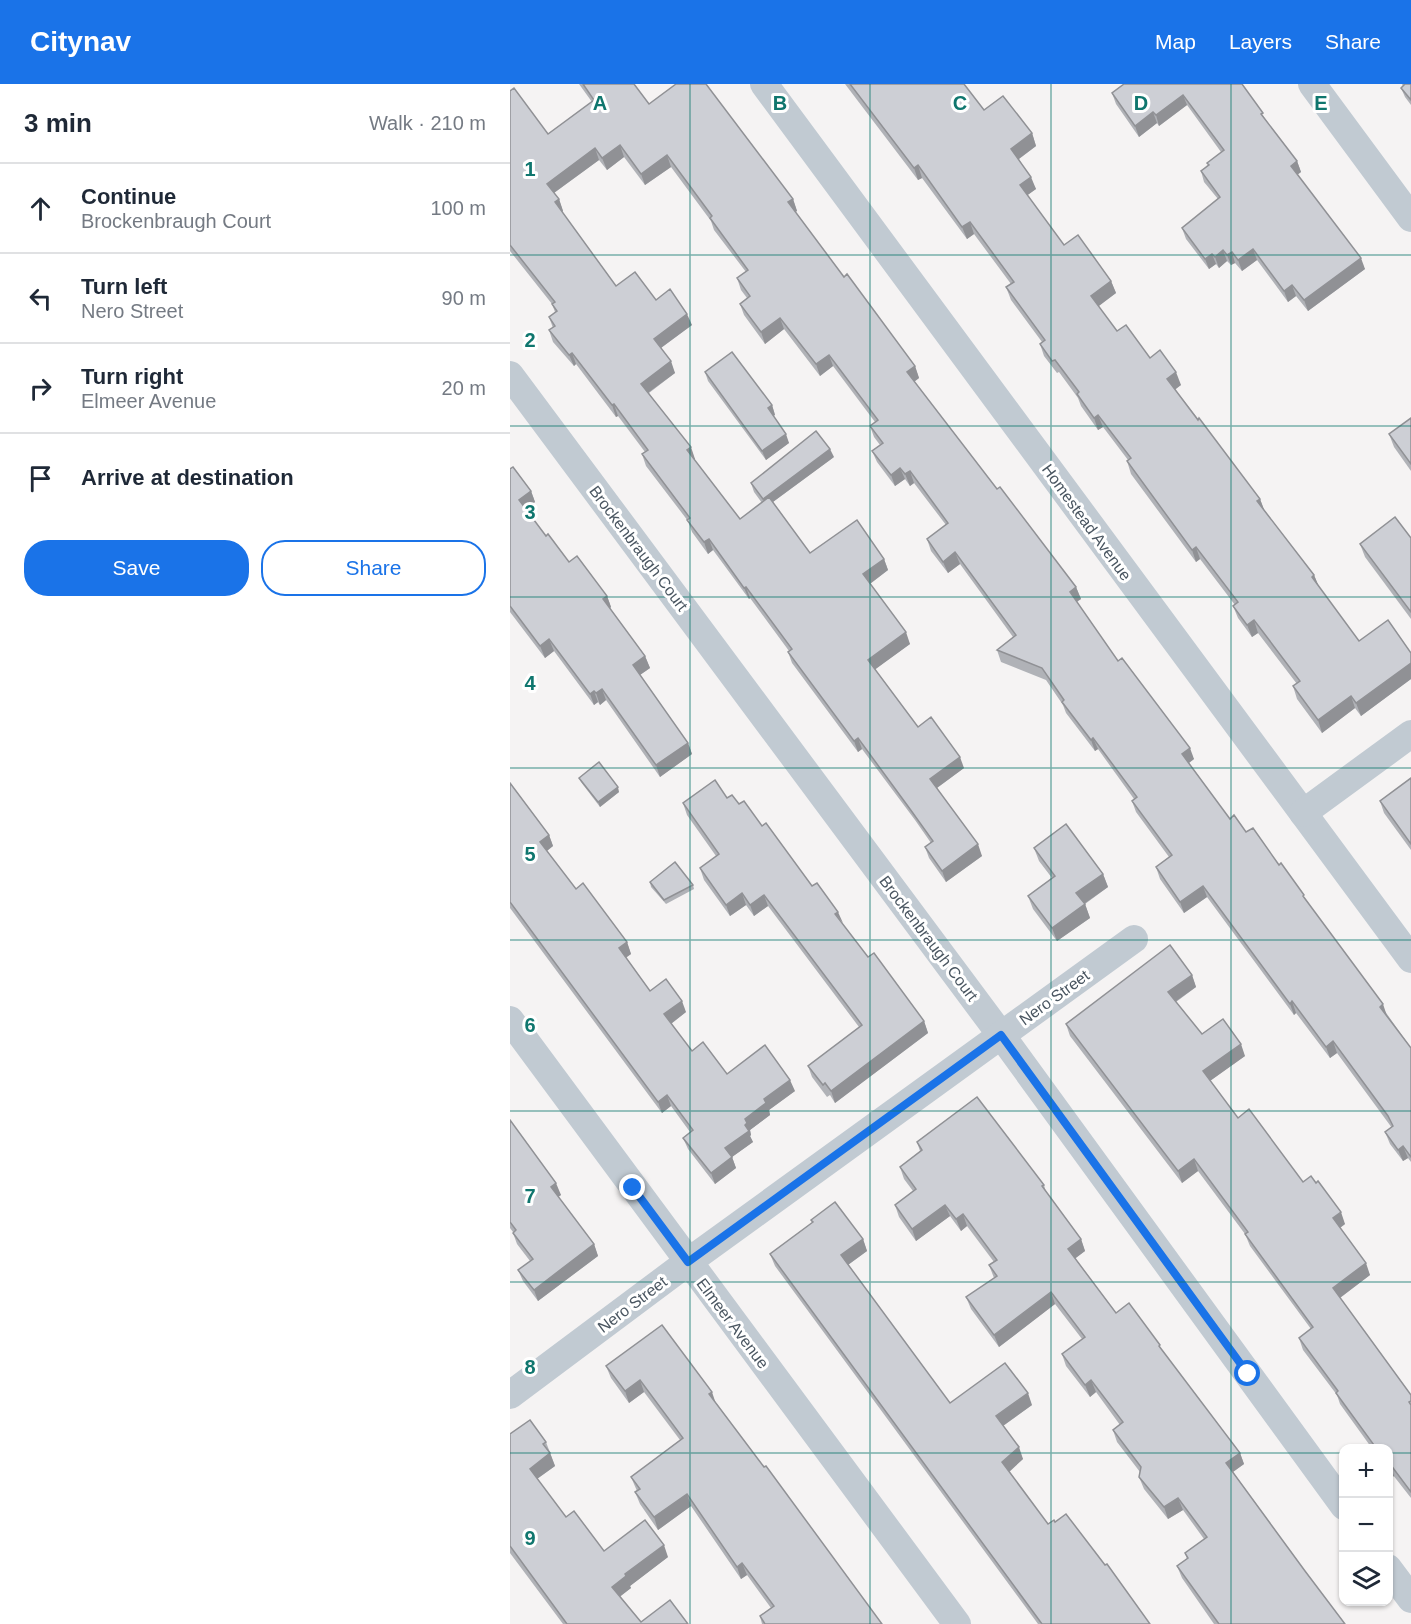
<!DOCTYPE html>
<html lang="en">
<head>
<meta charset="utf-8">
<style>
  :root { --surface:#fff; --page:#f6f6f7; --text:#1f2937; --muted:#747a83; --line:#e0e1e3; --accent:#1a73e8 }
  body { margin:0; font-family:Arial,sans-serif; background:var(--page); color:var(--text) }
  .controls { position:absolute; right:18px; bottom:18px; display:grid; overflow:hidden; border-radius:12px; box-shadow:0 2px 4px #0004 }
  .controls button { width:54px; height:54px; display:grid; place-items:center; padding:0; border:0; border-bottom:2px solid var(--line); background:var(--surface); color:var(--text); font:30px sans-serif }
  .stop { position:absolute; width:18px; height:18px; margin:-14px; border:4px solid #1a73e8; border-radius:50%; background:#fff }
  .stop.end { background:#1a73e8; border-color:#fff; box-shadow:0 2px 6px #0008 }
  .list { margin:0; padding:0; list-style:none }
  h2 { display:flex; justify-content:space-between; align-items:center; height:78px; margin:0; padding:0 24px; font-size:26px }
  h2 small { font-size:20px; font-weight:400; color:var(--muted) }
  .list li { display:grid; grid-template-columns:39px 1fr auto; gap:18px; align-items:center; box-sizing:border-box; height:90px; padding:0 24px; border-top:2px solid var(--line) }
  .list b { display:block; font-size:22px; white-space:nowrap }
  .list p { margin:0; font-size:20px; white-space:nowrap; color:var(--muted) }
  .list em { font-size:20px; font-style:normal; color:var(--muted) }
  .actions { display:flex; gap:12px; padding:18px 24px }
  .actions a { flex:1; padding:14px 0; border:2px solid var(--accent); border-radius:24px; text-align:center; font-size:21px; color:var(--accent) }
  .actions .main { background:var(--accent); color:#fff }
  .icon { flex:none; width:33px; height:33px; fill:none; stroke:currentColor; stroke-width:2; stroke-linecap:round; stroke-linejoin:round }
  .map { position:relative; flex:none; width:901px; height:1540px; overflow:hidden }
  header { display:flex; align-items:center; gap:36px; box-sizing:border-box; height:84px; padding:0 30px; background:var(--accent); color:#fff }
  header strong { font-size:28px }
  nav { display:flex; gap:33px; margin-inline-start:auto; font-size:21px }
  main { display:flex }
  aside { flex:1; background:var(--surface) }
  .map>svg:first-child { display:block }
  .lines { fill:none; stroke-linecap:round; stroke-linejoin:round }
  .minor { stroke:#c1cad2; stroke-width:28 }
  .wall { fill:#b0b2b7 }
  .shaded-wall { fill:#909195 }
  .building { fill:#cdcfd5; stroke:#909195; stroke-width:1.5 }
  .route { stroke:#1a73e8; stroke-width:8 }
  .grid { fill:none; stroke:#0f766e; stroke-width:1.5; stroke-opacity:0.55 }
  .labels { text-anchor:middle; stroke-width:6; stroke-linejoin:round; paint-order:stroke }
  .street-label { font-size:16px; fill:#4a5661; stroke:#fff }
  .grid-label { font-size:20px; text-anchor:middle; font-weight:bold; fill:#0f766e; stroke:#fff; stroke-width:6; stroke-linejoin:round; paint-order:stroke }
</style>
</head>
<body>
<header>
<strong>Citynav</strong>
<nav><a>Map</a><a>Layers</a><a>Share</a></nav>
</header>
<main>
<aside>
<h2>3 min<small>Walk · 210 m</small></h2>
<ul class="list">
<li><svg class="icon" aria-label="ahead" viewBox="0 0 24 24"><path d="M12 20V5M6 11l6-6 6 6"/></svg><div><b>Continue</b><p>Brockenbraugh Court</p></div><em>100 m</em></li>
<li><svg class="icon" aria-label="left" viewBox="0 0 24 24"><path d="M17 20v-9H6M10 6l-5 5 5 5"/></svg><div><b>Turn left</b><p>Nero Street</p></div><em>90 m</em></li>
<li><svg class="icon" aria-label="right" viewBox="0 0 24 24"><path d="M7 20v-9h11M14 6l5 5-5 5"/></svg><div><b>Turn right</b><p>Elmeer Avenue</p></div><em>20 m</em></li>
<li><svg class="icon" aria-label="arrive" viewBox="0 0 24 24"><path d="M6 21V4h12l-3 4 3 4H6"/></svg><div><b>Arrive at destination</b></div></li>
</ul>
<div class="actions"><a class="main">Save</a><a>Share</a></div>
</aside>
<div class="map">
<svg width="901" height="1540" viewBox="0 0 901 1540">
  <rect width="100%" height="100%" fill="#f5f3f3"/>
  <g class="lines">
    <!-- minor -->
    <g class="minor">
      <polyline points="254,0 901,875"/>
      <polyline points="802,0 901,134"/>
      <polyline points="0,291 491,951 834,1422"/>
      <polyline points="793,729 901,650"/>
      <polyline points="0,936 447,1540"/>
      <polyline points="0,1311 178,1178 624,855"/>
      <polyline points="878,1484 901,1515"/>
    </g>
  </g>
  <!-- wall -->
  <g class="wall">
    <polygon points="69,0 124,0 139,20 283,115 287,127 285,128 334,193 405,282 409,294 404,298 487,405 566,503 571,515 567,518 608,577 684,675 679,679 720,735 736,748 769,781 797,817 901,964 901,1078 898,1074 893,1077 880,1060 875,1048 882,1044 827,969 820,974 786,929 784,931 697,813 674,829 650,795 646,783 659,773 626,728 622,717 624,715 588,665 585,667 556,629 553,621 536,596 491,578 487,566 503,553 450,480 438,489 421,467 417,455 436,441 404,399 400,402 395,395 385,402 367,378 362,367 370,361 364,353 360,342 365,338 323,282 310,292 274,245 255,260 234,231 230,220 237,214 231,206 227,194 236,188 204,146 201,137 161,83 135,101 114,73 97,86 89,76 44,109 49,115 53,127 52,128 106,202 146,216 182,241 151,264 165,289 139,309 185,375 184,376 230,435 252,419 244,408 241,399 324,373 263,418 300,469 374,475 378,486 360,500 400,560 365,585 408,643 454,684 427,704 472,772 436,798 419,774 415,763 421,759 405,736 352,665 348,668 282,579 278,568 279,567 240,514 239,515 203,466 198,470 182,448 178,437 136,382 132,370 135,368 108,332 106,333 66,280 64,282 43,258 39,246 43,244 39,233 45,228 42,220 0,167 0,7 38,50 82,18"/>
    <polygon points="335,0 454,0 474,26 522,49 526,62 509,75 526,105 517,111 554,161 601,197 606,209 588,222 607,247 640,274 671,301 665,305 750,415 754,426 804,491 809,503 849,557 901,569 901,595 851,632 845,624 812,649 787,615 783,602 787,600 748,549 742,553 728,534 723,522 725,521 690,475 686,478 621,390 617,377 618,376 593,343 588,346 571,322 568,314 549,288 547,289 534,272 530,260 532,258 501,216 496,203 501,200 464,150 457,155 412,94 408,96"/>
    <polygon points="732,0 756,36 787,77 791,88 787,91 855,185 798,227 786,212 778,218 747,176 732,187 725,179 721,181 717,177 709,184 706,180 699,185 676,155 672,144 708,115 694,98 691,87 711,68 677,21 649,42 647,39 629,53 606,20 602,9"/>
    <polygon points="892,0 901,0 901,21 895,13 891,4 893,2"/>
    <polygon points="195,288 262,321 265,331 263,332 279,359 256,376 198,297"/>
    <polygon points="901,334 901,387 884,363 879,350"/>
    <polygon points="0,385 21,407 25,418 16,425 36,452 59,478 97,512 101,523 100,524 135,572 140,584 130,591 178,659 182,670 150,693 96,616 90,621 88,618 84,621 44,567 35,574 0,528"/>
    <polygon points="901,454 901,535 855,473 850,460"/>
    <polygon points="69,694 109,708 90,723 71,698"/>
    <polygon points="901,694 901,766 874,729 870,717"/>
    <polygon points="0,699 39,751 43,762 37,767 66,805 117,858 121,870 116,873 140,907 176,928 161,940 182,967 217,990 285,1007 259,1026 260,1031 240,1046 241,1051 240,1052 243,1058 222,1073 226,1084 205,1100 178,1065 173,1054 180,1048 161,1022 152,1029 0,824"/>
    <polygon points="217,714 229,720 252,742 332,840 358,873 414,937 418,949 325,1019 320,1011 317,1013 302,993 298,982 349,943 258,822 244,832 236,821 220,832 194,796 190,784 206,772 177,731 173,719"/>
    <polygon points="524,764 593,790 598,803 575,820 580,834 547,857 523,825 518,812 542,794 529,777"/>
    <polygon points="140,798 183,801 184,805 156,820 141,803"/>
    <polygon points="682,891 686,903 666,918 692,950 735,972 700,997 728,1034 835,1140 830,1144 860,1191 830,1214 901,1311 901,1414 861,1363 830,1320 827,1311 793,1266 789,1254 801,1245 740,1162 735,1150 688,1087 672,1099 560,952 556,940"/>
    <polygon points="0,1036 51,1111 48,1113 84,1160 88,1172 28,1217 13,1197 8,1186 20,1177 7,1160 3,1149 3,1148 0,1144"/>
    <polygon points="407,1058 534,1101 536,1108 571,1155 575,1167 565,1174 606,1229 653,1268 730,1369 734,1380 723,1388 795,1487 835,1540 704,1540 672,1494 667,1482 677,1475 675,1469 694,1455 673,1426 658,1435 634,1405 629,1393 630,1388 607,1358 603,1346 610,1341 586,1308 580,1313 556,1282 552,1270 572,1255 545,1220 489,1263 461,1225 456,1213 484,1194 479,1181 484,1178 457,1142 451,1147 440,1132 406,1157 389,1133 385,1121 403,1107 394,1095 390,1083 410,1067"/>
    <polygon points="301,1136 353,1155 357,1167 338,1181 440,1319 522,1321 493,1342 513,1375 499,1387 538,1440 640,1540 528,1540 265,1182 260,1170 302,1139"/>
    <polygon points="96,1282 206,1319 372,1540 252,1540 250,1532 261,1524 237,1491 231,1495 181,1422 148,1446 130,1420 125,1408 127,1407 121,1393 170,1356 134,1308 119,1319 101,1294"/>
    <polygon points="0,1350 36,1358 45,1382 27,1395 56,1433 94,1467 158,1473 120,1502 121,1504 110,1512 131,1538 178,1540 53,1540 0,1469"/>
  </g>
  <!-- shaded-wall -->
  <g class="shaded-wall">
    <polygon points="673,11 677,21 649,42 646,31"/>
    <polygon points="643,28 647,39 629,53 625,42"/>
    <polygon points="522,49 526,62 506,77 501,65"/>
    <polygon points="110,61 114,73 97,86 92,74"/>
    <polygon points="85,64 89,76 41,111 37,100"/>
    <polygon points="157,71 161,83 135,101 131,90"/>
    <polygon points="787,77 791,88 784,93 781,82"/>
    <polygon points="408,81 412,94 408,96 404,84"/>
    <polygon points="521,93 526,105 515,113 510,101"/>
    <polygon points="49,115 53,127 49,130 45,118"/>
    <polygon points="283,115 287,127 282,130 278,118"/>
    <polygon points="460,138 464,150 457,155 452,143"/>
    <polygon points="743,165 747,176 732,187 728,176"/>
    <polygon points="713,166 717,177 709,184 705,173"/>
    <polygon points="722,168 725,179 721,181 717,171"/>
    <polygon points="702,170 706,180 699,185 695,175"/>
    <polygon points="851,174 855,185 798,227 794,216"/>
    <polygon points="601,197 606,209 585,225 581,212"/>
    <polygon points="782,201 786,212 778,218 774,207"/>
    <polygon points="177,230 182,241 148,266 144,255"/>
    <polygon points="270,234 274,245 255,260 251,248"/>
    <polygon points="62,269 66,280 64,282 59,271"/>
    <polygon points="319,271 323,282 310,292 306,280"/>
    <polygon points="161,277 165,289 135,311 131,300"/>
    <polygon points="405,282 409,294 401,300 397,288"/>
    <polygon points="666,288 671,301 662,308 657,295"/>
    <polygon points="104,320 108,332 106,333 102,321"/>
    <polygon points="262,321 265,331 261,333 258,324"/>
    <polygon points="588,331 593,343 588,346 584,334"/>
    <polygon points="276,350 279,359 256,376 252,367"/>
    <polygon points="181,363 185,375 182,378 177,366"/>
    <polygon points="320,365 324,373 256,423 253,415"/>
    <polygon points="390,384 395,395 385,402 381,391"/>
    <polygon points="400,387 404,399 400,402 395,390"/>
    <polygon points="21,407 25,418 13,427 9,416"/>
    <polygon points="750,415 755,428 747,417"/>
    <polygon points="199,455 203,466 198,470 194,458"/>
    <polygon points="686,463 690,475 686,478 682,466"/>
    <polygon points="445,468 450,480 438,489 433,478"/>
    <polygon points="374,475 378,486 357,502 353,490"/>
    <polygon points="804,491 809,503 802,493"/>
    <polygon points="236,503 240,514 239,515 234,504"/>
    <polygon points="566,503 571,515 564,519 560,508"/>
    <polygon points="97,512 101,523 97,527 93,515"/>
    <polygon points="744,536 748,549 742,553 737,541"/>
    <polygon points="396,548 400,560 363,587 358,576"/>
    <polygon points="39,555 44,567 35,574 30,562"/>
    <polygon points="135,572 140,584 127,593 123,581"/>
    <polygon points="901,579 901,595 851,632 846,619"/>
    <polygon points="92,605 96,616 90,621 86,609"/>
    <polygon points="84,607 88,618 84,621 80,610"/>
    <polygon points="841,612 845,624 812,649 808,636"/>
    <polygon points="348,654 352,665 348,668 344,657"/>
    <polygon points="583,654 588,665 585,667 581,656"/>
    <polygon points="178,659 182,670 150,693 146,681"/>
    <polygon points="680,664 684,675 676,681 672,670"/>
    <polygon points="450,673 454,684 424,706 420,695"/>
    <polygon points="108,703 109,708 90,723 88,718"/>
    <polygon points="39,751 43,762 34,769 30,758"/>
    <polygon points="468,760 472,772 436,798 432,787"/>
    <polygon points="593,790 598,803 571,822 566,809"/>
    <polygon points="693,802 697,813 674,829 670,818"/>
    <polygon points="232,809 236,821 220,832 216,821"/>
    <polygon points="254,811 258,822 244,832 240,821"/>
    <polygon points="575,820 580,834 547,857 542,844"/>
    <polygon points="328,828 333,839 325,830"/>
    <polygon points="117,858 121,870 113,876 109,864"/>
    <polygon points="682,891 686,903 662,920 658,908"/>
    <polygon points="172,917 176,928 158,942 154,930"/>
    <polygon points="782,917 786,929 784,931 780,920"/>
    <polygon points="873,920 877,932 870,923"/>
    <polygon points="414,937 418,949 325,1019 321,1007"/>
    <polygon points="823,957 827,969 820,974 816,963"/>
    <polygon points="731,960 735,972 697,999 693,987"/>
    <polygon points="280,996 285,1007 259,1026 260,1031 240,1046 241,1051 240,1052 243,1058 222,1073 226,1084 205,1100 201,1089 215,1064 235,1041 235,1035 254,1015"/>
    <polygon points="157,1011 161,1022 152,1029 148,1018"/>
    <polygon points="893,1062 898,1074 893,1077 888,1066"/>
    <polygon points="684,1075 688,1087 672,1099 668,1087"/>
    <polygon points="46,1099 51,1111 45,1115 41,1103"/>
    <polygon points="435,1121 440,1132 406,1157 402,1145"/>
    <polygon points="831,1128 835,1140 827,1146 823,1134"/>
    <polygon points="453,1130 457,1142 451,1147 446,1135"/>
    <polygon points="353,1155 357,1167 335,1183 331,1171"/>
    <polygon points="571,1155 575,1167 562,1177 558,1165"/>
    <polygon points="84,1160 88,1172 28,1217 24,1206"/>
    <polygon points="856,1179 860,1191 827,1216 823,1204"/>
    <polygon points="541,1208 545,1220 489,1263 484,1251"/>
    <polygon points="130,1296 134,1308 119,1319 115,1307"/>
    <polygon points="581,1296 586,1308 580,1313 575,1301"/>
    <polygon points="202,1308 206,1320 199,1310"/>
    <polygon points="518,1309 522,1321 490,1344 486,1332"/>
    <polygon points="509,1363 513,1375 497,1390 492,1378"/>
    <polygon points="40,1369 45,1382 24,1397 20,1385"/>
    <polygon points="730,1369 734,1380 720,1390 716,1379"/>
    <polygon points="880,1380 884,1392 879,1396 879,1381"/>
    <polygon points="177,1410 181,1422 148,1446 144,1433"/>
    <polygon points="668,1414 673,1426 658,1435 654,1423"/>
    <polygon points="154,1461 158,1473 120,1502 121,1504 107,1515 102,1503 115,1490"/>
    <polygon points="232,1479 237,1491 231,1495 227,1483"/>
  </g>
  <!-- building -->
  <g class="building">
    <polygon points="73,0 124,0 139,20 166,0 196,0 283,115 278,118 334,193 337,190 405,282 397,288 487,405 490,403 566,503 560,508 608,577 612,574 680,664 672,670 720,735 724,731 736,748 743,744 769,781 771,779 794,811 793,812 873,920 870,923 901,964 901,1073 893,1062 888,1066 875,1048 883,1042 878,1032 823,957 816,963 782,917 780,920 693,802 670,818 646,783 662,771 622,717 627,713 583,654 581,656 552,618 554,616 532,584 487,566 506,551 445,468 433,478 417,455 438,439 400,387 395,390 390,384 381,391 362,367 373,359 360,342 368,336 319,271 306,280 270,234 251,248 230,220 240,212 227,194 238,186 200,134 202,132 157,71 131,90 110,61 92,74 85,64 37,100 49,115 45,118 106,202 125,188 146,216 160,205 177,230 144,255 161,277 131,300 181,363 177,366 230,435 259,413 300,469 347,436 374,475 353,490 396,548 358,576 408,643 421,633 450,673 420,695 468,760 432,787 415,763 423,757 400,725 348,654 344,657 278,568 282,565 236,503 234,504 199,455 194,458 177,436 180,434 132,370 138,366 104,320 102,321 62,269 59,271 39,246 45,242 39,233 47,227 42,220 45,218 0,161 0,7 4,4 38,50 84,16"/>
    <polygon points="340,0 454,0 474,26 493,12 522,49 501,65 521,93 510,101 554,161 568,151 601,197 581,212 607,247 616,241 640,274 650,266 666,288 657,295 688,336 689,334 750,415 747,417 804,491 802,493 849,557 878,536 901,569 901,579 846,619 841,612 808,636 783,602 790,597 744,536 737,541 723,522 728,518 686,463 682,466 617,377 621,374 588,331 584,334 567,310 569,308 545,276 542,277 530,260 535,256 496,203 504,198 460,138 452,143 408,81 404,84"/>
    <polygon points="614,0 732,0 753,29 751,30 787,77 781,82 851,174 794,216 782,201 774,207 743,165 728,176 722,168 717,171 713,166 705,173 702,170 695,175 672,144 710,113 691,87 699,81 697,79 714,66 673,11 646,31 643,28 625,42 602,9"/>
    <polygon points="895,0 901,0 901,16 891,4"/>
    <polygon points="222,268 262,321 258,324 276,350 252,367 195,288"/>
    <polygon points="901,334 901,380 879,350"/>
    <polygon points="306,347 320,365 253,415 241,399"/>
    <polygon points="3,383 21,407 9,416 36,452 38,450 59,478 67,472 97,512 93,515 135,572 123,581 178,659 146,681 92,605 86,609 84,607 80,610 39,555 30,562 0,522 0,385"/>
    <polygon points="885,433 901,454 901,528 850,460"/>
    <polygon points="89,678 108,703 88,718 69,694"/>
    <polygon points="901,694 901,760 870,717"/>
    <polygon points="205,696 217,714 222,711 229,720 234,717 252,742 256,739 302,802 307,799 328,828 325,830 358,873 364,869 414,937 321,1007 315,999 313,1001 298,982 352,941 254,811 240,821 232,809 216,821 190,784 209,770 173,719"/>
    <polygon points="0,699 39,751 30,758 66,805 73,799 117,858 109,864 140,907 156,895 172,917 154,930 182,967 193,958 217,990 255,961 280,996 254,1015 256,1019 235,1035 237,1039 235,1041 239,1047 215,1064 222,1073 201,1089 173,1054 183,1046 157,1011 148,1018 0,818"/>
    <polygon points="556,740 593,790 566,809 575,820 542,844 518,812 545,792 524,764"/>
    <polygon points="165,778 183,801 154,816 140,798"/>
    <polygon points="660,861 682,891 658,908 692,950 713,935 731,960 693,987 728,1034 739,1025 793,1098 801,1092 806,1099 808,1097 831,1128 823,1134 856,1179 823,1204 901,1311 901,1317 899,1318 901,1321 901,1408 880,1380 879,1381 879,1365 859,1365 864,1361 826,1309 828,1307 789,1254 803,1243 735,1150 738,1148 684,1075 668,1087 556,940"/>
    <polygon points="467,1013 534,1101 532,1102 571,1155 558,1165 606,1229 619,1219 650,1261 649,1262 730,1369 716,1379 795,1487 835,1540 709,1540 667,1482 678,1474 675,1469 697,1453 668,1414 654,1423 629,1393 631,1383 603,1346 613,1338 581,1296 575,1301 552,1270 575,1253 541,1208 484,1251 456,1213 487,1192 479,1181 487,1176 453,1130 446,1135 435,1121 402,1145 385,1121 406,1105 390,1083 412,1066 407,1058"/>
    <polygon points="0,1036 46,1099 41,1103 84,1160 24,1206 8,1186 23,1175 3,1149 6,1146 0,1138"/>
    <polygon points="325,1118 353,1155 331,1171 440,1319 495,1279 518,1309 486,1332 509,1363 492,1378 538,1440 544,1436 545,1438 556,1430 595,1481 597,1480 640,1540 532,1540 260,1170 303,1138 301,1136"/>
    <polygon points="152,1241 202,1308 199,1310 254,1383 256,1382 372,1540 255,1540 250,1532 264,1522 232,1479 227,1483 177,1410 144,1433 125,1408 130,1405 121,1393 173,1354 130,1296 115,1307 96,1282"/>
    <polygon points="20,1336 36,1358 33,1360 40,1369 20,1385 56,1433 64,1427 94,1467 135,1436 154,1461 115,1490 116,1492 102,1503 131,1538 160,1516 178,1540 57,1540 0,1462 0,1350"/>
  </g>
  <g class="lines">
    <!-- route -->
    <polyline class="route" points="123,1104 178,1178 491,951 738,1290"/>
  </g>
  <!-- grid -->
  <path class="grid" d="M180,0V1540M360,0V1540M541,0V1540M721,0V1540M0,171H901M0,342H901M0,513H901M0,684H901M0,856H901M0,1027H901M0,1198H901M0,1369H834M878,1369H901"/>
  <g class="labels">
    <!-- street labels -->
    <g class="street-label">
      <text transform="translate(577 438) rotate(54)" y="6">Homestead Avenue</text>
      <text transform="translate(129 464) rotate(53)" y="6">Brockenbraugh Court</text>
      <text transform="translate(419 854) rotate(53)" y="6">Brockenbraugh Court</text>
      <text transform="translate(544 913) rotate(-36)" y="6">Nero Street</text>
      <text transform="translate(122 1220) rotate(-37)" y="6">Nero Street</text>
      <text transform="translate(223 1239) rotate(53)" y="6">Elmeer Avenue</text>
    </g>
  </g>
  <g class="grid-label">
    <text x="90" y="26">A</text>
    <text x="270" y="26">B</text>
    <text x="450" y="26">C</text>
    <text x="631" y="26">D</text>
    <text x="811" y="26">E</text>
    <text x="20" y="92">1</text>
    <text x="20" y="263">2</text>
    <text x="20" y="435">3</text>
    <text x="20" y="606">4</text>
    <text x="20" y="777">5</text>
    <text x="20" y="948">6</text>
    <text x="20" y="1119">7</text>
    <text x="20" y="1290">8</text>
    <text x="20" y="1461">9</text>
  </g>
</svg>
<div class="controls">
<button>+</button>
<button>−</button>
<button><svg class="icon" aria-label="layers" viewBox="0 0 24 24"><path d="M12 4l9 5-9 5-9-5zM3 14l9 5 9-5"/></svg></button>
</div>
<div class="stop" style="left:738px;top:1290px"></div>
<div class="stop end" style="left:123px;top:1104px"></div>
</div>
</main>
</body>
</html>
